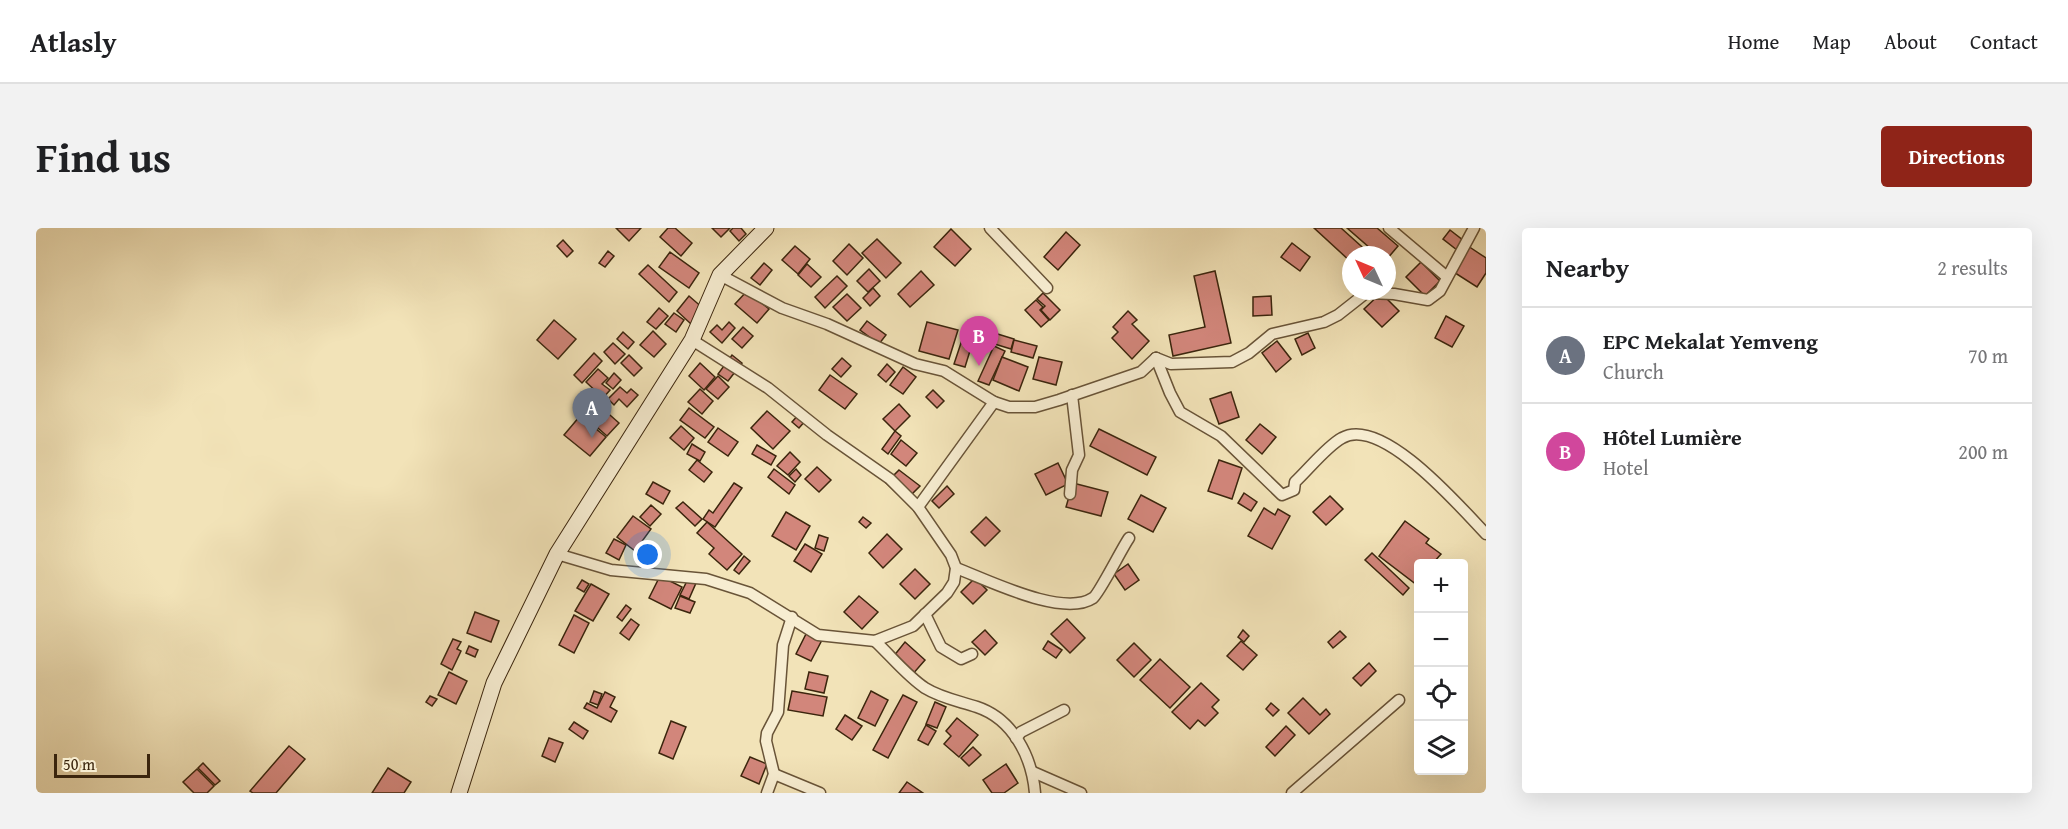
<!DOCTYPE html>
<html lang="en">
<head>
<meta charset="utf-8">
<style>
  :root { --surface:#fff; --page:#f2f2f2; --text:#202124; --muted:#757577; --line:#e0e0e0; --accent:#8f2418 }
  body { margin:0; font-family:"Gentium Book Plus",serif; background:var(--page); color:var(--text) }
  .controls { position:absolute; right:18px; bottom:18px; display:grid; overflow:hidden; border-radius:6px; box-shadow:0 6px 24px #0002 }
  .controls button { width:54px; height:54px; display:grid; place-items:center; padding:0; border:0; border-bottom:2px solid var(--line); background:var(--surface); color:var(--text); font:30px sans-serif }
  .compass { position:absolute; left:1306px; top:18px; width:54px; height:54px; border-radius:50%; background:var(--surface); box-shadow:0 6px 24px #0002; rotate:314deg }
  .scale { position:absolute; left:18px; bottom:15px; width:96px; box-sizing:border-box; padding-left:6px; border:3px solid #3b250d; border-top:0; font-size:16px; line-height:21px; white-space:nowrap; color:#3b250d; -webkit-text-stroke:4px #f7edd1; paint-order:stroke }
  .you { position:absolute; left:612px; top:327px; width:21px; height:21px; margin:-15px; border:4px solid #fff; border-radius:50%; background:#1a73e8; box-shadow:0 0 0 9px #1a73e833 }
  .badge { display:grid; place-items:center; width:39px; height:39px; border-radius:50%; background:var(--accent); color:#fff; font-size:20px; font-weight:700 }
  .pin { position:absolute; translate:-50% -50px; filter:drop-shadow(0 2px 3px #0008) }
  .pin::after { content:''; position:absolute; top:32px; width:21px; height:18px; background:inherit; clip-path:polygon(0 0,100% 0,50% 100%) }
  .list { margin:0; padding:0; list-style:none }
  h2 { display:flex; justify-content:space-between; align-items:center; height:78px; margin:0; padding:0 24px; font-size:26px }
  h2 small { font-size:20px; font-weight:400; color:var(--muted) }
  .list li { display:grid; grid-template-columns:39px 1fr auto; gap:18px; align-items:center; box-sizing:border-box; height:96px; padding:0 24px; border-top:2px solid var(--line) }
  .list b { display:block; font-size:22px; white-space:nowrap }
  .list p { margin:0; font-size:20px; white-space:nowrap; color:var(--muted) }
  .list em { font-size:20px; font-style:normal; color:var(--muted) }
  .icon { flex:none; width:33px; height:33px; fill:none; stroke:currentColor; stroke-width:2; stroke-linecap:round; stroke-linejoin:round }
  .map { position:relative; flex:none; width:1450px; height:565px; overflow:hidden; border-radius:6px }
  header { display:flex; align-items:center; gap:36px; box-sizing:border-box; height:84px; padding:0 30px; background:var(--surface); border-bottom:2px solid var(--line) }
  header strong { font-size:28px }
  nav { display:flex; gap:33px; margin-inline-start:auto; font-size:21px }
  .intro { display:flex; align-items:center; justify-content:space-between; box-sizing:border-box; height:144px; padding:0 36px }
  h1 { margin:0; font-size:42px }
  .button { padding:15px 27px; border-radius:6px; background:var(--accent); color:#fff; font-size:21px; font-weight:700 }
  main { display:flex; gap:36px; padding:0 36px }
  aside { flex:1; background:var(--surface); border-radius:6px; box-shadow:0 6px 24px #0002 }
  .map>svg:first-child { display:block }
  .building { fill:#d2867b; stroke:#3b250d; stroke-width:1.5 }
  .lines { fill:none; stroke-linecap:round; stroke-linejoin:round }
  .minor-casing { stroke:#695438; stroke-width:13 }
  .secondary-casing { stroke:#3b250d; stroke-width:17 }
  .minor { stroke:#f7edd1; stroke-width:10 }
  .secondary { stroke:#f7edd1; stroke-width:15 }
</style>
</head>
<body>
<header>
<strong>Atlasly</strong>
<nav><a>Home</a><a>Map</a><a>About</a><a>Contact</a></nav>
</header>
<div class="intro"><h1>Find us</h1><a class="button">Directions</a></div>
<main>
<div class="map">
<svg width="1450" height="565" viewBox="0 0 1450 565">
  <rect width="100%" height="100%" fill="#f2e3b8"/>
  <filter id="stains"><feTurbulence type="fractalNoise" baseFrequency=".00333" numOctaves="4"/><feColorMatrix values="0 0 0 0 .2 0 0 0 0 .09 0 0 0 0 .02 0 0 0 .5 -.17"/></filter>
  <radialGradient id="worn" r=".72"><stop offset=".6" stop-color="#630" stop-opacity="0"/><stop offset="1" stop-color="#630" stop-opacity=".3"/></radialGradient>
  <!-- building -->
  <g class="building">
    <polygon points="580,0 605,0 593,13"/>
    <polygon points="632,0 639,0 656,15 645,28 624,9"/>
    <polygon points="676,0 694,0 685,9"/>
    <polygon points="697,0 705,0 710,6 703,13 694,3"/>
    <polygon points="1278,0 1305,0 1335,27 1315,27 1315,34"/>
    <polygon points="1311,0 1341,0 1362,18 1351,31 1351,27 1342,27"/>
    <polygon points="915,1 935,21 919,38 898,19"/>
    <polygon points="1414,2 1428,13 1421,22 1407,11"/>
    <polygon points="1030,4 1044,17 1022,42 1008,29"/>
    <polygon points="841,11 865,35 850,50 826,25"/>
    <polygon points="527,12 537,23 531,29 521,18"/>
    <polygon points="1256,15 1274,29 1264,43 1245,29"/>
    <polygon points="813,16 827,30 811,47 797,33"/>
    <polygon points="759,18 774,31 762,46 746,32"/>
    <polygon points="1432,18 1450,30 1450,45 1441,59 1416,43"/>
    <polygon points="572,23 578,28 569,39 563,35"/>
    <polygon points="634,24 663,45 653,60 623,39"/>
    <polygon points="1385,34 1404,53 1389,68 1370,49"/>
    <polygon points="728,35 736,42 724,57 715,50"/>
    <polygon points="771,36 785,49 775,59 762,47"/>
    <polygon points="612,37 641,64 633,74 603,46"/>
    <polygon points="833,41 844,53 832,64 821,53"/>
    <polygon points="885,43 898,57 874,79 862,66"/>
    <polygon points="1179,43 1195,115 1137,128 1133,107 1169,99 1158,48"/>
    <polygon points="801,48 811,58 789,80 779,69"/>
    <polygon points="837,60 844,68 834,78 827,70"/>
    <polygon points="711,63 733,81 721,95 699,76"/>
    <polygon points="1007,65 1024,82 1014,92 1005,82 1009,78 1001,71"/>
    <polygon points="1345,65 1363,83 1346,99 1328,81"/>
    <polygon points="811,66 825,80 811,93 797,79"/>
    <polygon points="653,68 668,81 655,96 641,83"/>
    <polygon points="1235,68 1236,87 1217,88 1217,69"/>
    <polygon points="1000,72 1007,79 1004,82 1013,92 1005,99 989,82"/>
    <polygon points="623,80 632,88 620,101 611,94"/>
    <polygon points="1092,83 1101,92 1096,96 1113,113 1096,131 1076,110 1082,104 1077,99"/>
    <polygon points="638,85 648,92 640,104 629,96"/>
    <polygon points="1410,88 1428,98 1416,119 1399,110"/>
    <polygon points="518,92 540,111 522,131 501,112"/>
    <polygon points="831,93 850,107 843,116 824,102"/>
    <polygon points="693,94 699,100 686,115 674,104 681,97 686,102"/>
    <polygon points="891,94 922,102 913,131 883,123"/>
    <polygon points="931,97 941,100 929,139 918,136"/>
    <polygon points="707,99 717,108 706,120 696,111"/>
    <polygon points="942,100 978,111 975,121 939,110"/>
    <polygon points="617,103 630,116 618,129 604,117"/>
    <polygon points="587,104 598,114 592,121 581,111"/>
    <polygon points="1272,105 1279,120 1266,127 1259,111"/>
    <polygon points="978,112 1001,118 997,130 975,124"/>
    <polygon points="1241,113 1255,131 1240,144 1226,125"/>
    <polygon points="577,115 589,126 579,136 568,124"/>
    <polygon points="958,118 969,123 953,157 942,153"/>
    <polygon points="558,125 566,133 546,155 538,147"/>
    <polygon points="593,127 606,140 598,148 585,135"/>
    <polygon points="696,127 706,135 692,153 682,146"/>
    <polygon points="966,129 992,139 983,163 957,152"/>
    <polygon points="1003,129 1026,134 1020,157 997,151"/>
    <polygon points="806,130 815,138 805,149 796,141"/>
    <polygon points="664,135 679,149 668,162 653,148"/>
    <polygon points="851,136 859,144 850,154 842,147"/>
    <polygon points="867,139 880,149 867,166 854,157"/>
    <polygon points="562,141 572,150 566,156 574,162 567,170 550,154"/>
    <polygon points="578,145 585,152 577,161 570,155"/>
    <polygon points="794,147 821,166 809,181 783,162"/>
    <polygon points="682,148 693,159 682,171 670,161"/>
    <polygon points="584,159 591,165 595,161 602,167 591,179 583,171 578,177 572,171"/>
    <polygon points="664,161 677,173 666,186 652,174"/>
    <polygon points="897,162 908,173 901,180 890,169"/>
    <polygon points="1195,164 1203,189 1183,196 1174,171"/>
    <polygon points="863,176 874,188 859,203 847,191"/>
    <polygon points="566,180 583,195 571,208 554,193"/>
    <polygon points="653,180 678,199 669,210 644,192"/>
    <polygon points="731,183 754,203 737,221 715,200"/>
    <polygon points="763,186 770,192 763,200 756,194"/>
    <polygon points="544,188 570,209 554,228 528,207"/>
    <polygon points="1224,196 1240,209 1226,226 1210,212"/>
    <polygon points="645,198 658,210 648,222 634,210"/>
    <polygon points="682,200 702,214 692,228 672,214"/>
    <polygon points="1063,201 1120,229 1111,247 1054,218"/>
    <polygon points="859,203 865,208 852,226 846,221"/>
    <polygon points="865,212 881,225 870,238 855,226"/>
    <polygon points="656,216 669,224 664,233 651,226"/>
    <polygon points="721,217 740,228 735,237 716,226"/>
    <polygon points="754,224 764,234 752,247 741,238"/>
    <polygon points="661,232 676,244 668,254 653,242"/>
    <polygon points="1183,232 1206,240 1196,271 1172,263"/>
    <polygon points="1022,235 1032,256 1010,267 999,246"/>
    <polygon points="781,239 795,252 783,264 769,251"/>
    <polygon points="738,241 759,257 753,266 732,249"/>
    <polygon points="760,241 765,247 759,254 753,248"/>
    <polygon points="863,242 884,258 869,273 850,255"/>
    <polygon points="617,254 634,263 627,276 610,266"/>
    <polygon points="698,255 706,260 679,299 667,291 673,282 677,285"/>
    <polygon points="1037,255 1072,264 1065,288 1030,279"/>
    <polygon points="911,258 918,266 903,280 896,273"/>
    <polygon points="1208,265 1221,274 1215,283 1202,275"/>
    <polygon points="1105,267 1130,280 1117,304 1092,291"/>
    <polygon points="1294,268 1307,281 1290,297 1277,284"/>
    <polygon points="647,274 666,291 659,298 640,280"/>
    <polygon points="615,277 625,286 614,298 604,289"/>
    <polygon points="1228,280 1239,287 1242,281 1254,288 1236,321 1212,308"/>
    <polygon points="750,284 774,298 760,322 736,308"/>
    <polygon points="597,288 615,301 599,323 581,309"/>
    <polygon points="827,289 835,295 830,300 823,294"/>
    <polygon points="950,289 964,303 949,318 935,304"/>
    <polygon points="1369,293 1393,311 1390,315 1405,326 1397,335 1382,335 1381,357 1343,328"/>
    <polygon points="671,294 706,326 691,342 673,326 678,320 661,305"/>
    <polygon points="851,306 866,321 847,340 833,325"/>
    <polygon points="783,307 792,310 788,323 779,320"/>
    <polygon points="578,311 590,317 583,332 570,325"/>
    <polygon points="769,316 786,326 775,344 758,333"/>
    <polygon points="1336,325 1373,360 1367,367 1329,332"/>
    <polygon points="708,328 714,333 703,346 698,342"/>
    <polygon points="1092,336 1103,352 1089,362 1078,346"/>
    <polygon points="879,341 894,356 879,371 864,356"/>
    <polygon points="624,348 646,359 635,381 613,370"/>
    <polygon points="939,350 951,362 937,376 925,364"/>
    <polygon points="652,351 660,355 653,371 644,367"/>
    <polygon points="546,352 553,356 548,364 541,360"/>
    <polygon points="555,356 573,366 557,393 539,383"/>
    <polygon points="644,368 659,374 654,385 639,380"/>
    <polygon points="823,368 842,384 826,401 808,384"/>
    <polygon points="590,377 595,381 586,393 581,389"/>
    <polygon points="439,384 463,393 455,414 431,405"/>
    <polygon points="538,387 553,395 538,425 523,417"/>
    <polygon points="595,391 603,397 593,412 584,405"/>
    <polygon points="1031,391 1049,410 1034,425 1015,406"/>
    <polygon points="772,402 787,410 775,433 760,426"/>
    <polygon points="949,402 961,415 949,427 936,414"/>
    <polygon points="1207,402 1213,408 1208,414 1202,409"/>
    <polygon points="1304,403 1310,409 1297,420 1292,414"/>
    <polygon points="417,411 425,414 421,421 425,423 416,442 405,436"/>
    <polygon points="1012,413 1026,422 1020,430 1007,421"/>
    <polygon points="1205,413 1221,427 1207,442 1191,428"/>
    <polygon points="869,414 889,432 876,447 857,429"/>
    <polygon points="1098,415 1115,432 1098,449 1081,432"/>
    <polygon points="433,418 442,422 439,429 430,425"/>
    <polygon points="1124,431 1154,459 1134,480 1104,452"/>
    <polygon points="1333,435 1340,443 1325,458 1317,450"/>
    <polygon points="413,444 431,453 420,476 402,467"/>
    <polygon points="773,444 792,448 788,465 769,461"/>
    <polygon points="1165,455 1183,472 1176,479 1182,485 1169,498 1162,492 1154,501 1136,484"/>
    <polygon points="558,463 566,466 562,477 554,474"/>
    <polygon points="756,463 791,469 787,488 752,482"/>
    <polygon points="835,463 852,472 839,498 822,490"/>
    <polygon points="569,464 579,469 574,479 581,483 575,494 548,480 551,475 561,480"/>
    <polygon points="867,467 881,474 852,530 837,522"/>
    <polygon points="394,468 401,471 396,478 390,474"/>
    <polygon points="1267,470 1284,487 1290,481 1294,486 1273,506 1252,485"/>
    <polygon points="899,474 910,479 901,500 890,496"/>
    <polygon points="1235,475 1243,482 1237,488 1230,481"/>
    <polygon points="809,487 826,498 816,512 800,501"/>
    <polygon points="921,490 942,507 923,529 908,516 915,508 910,503"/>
    <polygon points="635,493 650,499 637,531 623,525"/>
    <polygon points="538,494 552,503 547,511 533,501"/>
    <polygon points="890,497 900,503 892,517 882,512"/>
    <polygon points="1250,498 1259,507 1239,528 1230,519"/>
    <polygon points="513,510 527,515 519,534 506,528"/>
    <polygon points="253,518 269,531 240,565 217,565 214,563"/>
    <polygon points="937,519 945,527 933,538 925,530"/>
    <polygon points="714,529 731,536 723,556 705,548"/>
    <polygon points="167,535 184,553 179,557 162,540"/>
    <polygon points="970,536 982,555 968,565 956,565 947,552"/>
    <polygon points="352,540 375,554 368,565 336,565"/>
    <polygon points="161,541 178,558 171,565 158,565 147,554"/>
    <polygon points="871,554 887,565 863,565"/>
  </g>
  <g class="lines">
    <defs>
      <g id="minor">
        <polyline points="954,0 1011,60"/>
        <polyline points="1353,0 1411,49"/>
        <polyline points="684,47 746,80 791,96 879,136 908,143 958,174 973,179 999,179 1023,172 1105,144 1120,130"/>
        <path d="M1120,130L1134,165L1144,184L1185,208L1246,267L1258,262L1259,254C1272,242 1291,218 1306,210C1346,187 1425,280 1450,306"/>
        <polyline points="1120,130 1135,136 1196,134 1213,125 1236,106 1288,94 1302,87 1330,65 1358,66 1392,72 1404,63 1438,0"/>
        <polyline points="1034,266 1036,242 1043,227 1036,167"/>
        <polyline points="882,279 958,174"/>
        <polyline points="521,326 575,342 670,351 714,365 782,407 839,413 877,398 911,365 918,354 920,340 915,327 882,279 854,251 791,207 732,160 656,112"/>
        <path d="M920,340C952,352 1027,390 1057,370C1063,366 1086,320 1093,310"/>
        <polyline points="889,386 905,419 925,431 936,426"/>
        <path d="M839,413C855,428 871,448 889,460C905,470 923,473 941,479C977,491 996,529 999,565"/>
        <polyline points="980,510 985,504 1028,482"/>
        <polyline points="997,544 1045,565"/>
        <polyline points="738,546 784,565"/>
        <polyline points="731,565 738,546 730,513 731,505 742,484 747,417 756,389"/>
        <polyline points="1256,565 1363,472"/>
      </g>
      <polyline id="secondary" points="423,565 458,455 521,326 656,112 684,47 730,0"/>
    </defs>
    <!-- minor casing -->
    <use href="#minor" class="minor-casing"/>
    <!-- secondary casing -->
    <use href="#secondary" class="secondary-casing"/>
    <!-- minor -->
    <use href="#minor" class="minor"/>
    <!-- secondary -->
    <use href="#secondary" class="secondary"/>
  </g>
  <rect width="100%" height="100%" filter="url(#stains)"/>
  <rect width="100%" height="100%" fill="url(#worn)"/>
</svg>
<div class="controls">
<button>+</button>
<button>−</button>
<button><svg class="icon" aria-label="locate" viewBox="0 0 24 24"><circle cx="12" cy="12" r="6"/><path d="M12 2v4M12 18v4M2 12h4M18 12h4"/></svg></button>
<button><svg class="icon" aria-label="layers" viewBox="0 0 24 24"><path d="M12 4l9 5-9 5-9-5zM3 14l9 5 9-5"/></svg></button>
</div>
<svg class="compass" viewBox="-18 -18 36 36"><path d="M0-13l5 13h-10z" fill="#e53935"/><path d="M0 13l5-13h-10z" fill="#757577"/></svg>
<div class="scale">50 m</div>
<div class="you"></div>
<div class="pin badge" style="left:556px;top:210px;background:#6b7280">A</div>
<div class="pin badge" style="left:943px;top:138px;background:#d1479c">B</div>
</div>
<aside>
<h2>Nearby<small>2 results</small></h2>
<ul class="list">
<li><span class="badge" style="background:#6b7280">A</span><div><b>EPC Mekalat Yemveng</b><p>Church</p></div><em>70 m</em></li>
<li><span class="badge" style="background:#d1479c">B</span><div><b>Hôtel Lumière</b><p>Hotel</p></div><em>200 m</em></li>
</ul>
</aside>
</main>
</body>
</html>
